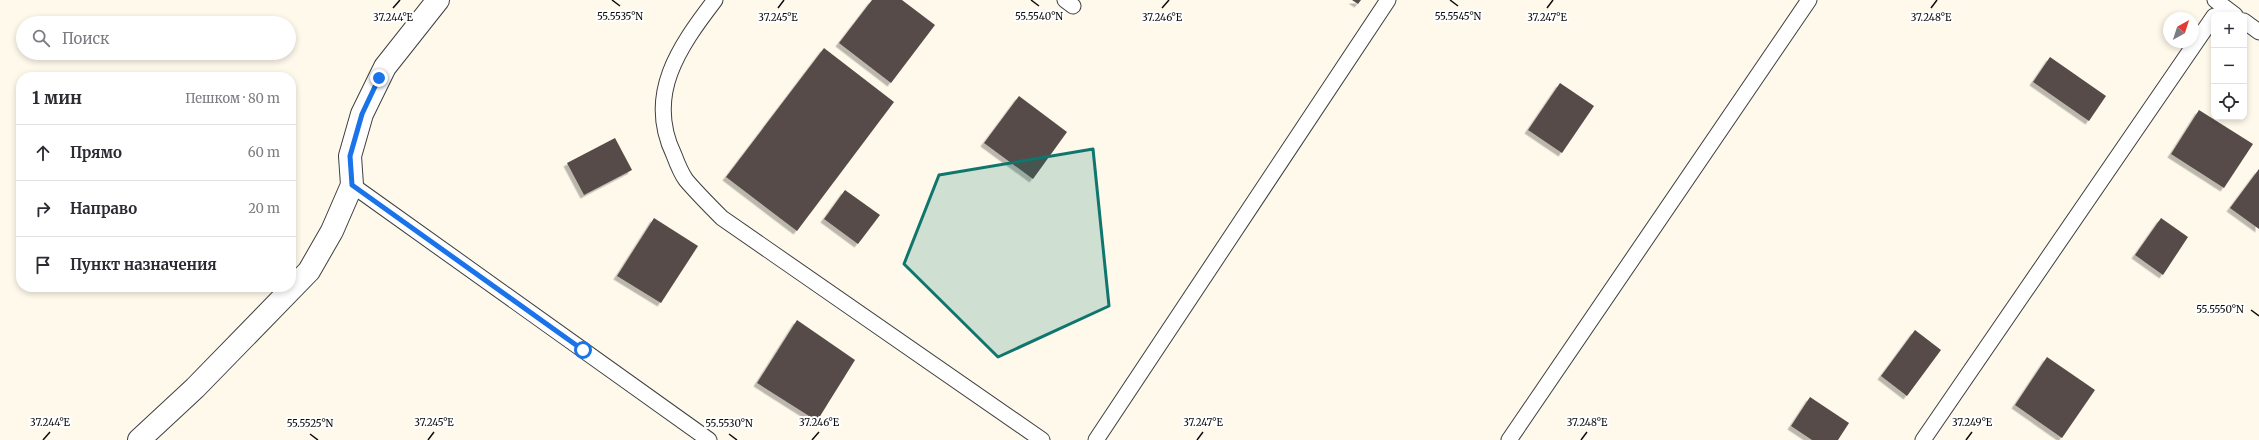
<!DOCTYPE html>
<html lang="ru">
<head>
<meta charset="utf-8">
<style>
  :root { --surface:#fff; --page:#f2f2f3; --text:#2b2b33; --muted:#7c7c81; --line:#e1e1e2 }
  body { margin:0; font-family:Merriweather,serif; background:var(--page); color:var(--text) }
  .controls { position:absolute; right:12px; top:12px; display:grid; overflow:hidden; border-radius:8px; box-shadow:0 2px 6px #0003 }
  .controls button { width:36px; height:36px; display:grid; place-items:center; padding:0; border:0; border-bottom:1px solid var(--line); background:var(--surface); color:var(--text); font:20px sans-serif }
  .compass { position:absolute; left:2163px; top:12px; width:36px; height:36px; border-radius:50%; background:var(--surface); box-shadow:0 2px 6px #0003; rotate:39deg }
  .stop { position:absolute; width:12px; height:12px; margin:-9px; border:3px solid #1a73e8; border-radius:50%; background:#fff }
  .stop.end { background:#1a73e8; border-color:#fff; box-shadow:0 1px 4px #0008 }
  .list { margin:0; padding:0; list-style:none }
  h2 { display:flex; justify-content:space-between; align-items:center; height:52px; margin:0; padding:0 16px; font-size:17px }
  h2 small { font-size:13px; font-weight:400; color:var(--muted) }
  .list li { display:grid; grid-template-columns:26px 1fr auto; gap:12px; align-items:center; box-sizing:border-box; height:56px; padding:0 16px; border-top:1px solid var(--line) }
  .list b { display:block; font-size:15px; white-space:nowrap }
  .list em { font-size:13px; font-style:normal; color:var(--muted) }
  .icon { flex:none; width:22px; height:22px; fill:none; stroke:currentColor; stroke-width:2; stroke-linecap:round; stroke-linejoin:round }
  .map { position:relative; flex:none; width:2259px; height:440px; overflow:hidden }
  .search { position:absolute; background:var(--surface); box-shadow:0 2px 6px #0003; left:16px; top:16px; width:280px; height:44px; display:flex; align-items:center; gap:10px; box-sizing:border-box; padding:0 14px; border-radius:22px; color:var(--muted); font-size:15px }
  .panel { position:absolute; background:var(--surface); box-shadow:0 2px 6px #0003; left:16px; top:72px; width:280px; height:220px; border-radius:16px }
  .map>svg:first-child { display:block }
  .building { fill:#564b48; filter:url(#shadow) }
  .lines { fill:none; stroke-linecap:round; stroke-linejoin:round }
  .service-casing { stroke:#3f3f3f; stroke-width:17 }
  .minor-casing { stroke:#3f3f3f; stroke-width:24 }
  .service { stroke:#fff; stroke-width:15 }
  .minor { stroke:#fff; stroke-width:22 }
  .route { stroke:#1a73e8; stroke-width:5 }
  .marked { fill:#0f766e; fill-opacity:0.2; stroke:#0f766e; stroke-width:3; stroke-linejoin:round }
  .ticks { fill:none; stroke:#0c0c0c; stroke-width:1.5 }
  .ticks-label { font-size:10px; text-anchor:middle; fill:#0c0c0c; stroke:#fff; stroke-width:4; stroke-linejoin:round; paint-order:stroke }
</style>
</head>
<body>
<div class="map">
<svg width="2259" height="440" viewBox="0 0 2259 440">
  <defs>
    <filter id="shadow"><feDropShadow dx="-3.5" dy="3.5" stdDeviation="0" flood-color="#0004"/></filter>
  </defs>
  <rect width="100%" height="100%" fill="#fff9ec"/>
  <!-- building -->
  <g class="building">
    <polygon points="872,0 902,0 935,25 891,83 839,43"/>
    <polygon points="1352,0 1361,0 1358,4"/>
    <polygon points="824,48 894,102 797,231 726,177"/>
    <polygon points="2050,57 2106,96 2089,121 2033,82"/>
    <polygon points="1560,83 1594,106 1562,153 1528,130"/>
    <polygon points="1019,96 1067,132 1033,179 984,143"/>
    <polygon points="2199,110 2253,144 2224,188 2171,154"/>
    <polygon points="615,138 632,170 584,195 567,163"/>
    <polygon points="2259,169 2259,229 2230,208"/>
    <polygon points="845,190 880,215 858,244 824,219"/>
    <polygon points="654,218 698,246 661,303 617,276"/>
    <polygon points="2161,218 2188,237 2163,275 2135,255"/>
    <polygon points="797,320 855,360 817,421 757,383"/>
    <polygon points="1915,330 1941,350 1907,396 1881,376"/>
    <polygon points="2047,357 2095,390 2062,438 2015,405"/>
    <polygon points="1810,397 1849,423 1838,440 1812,440 1791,426"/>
  </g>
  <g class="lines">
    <defs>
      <g id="service">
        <path d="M715,0C679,47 645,95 674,155C677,163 681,173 686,180C697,193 710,206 722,218L1042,440"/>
        <polyline points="1065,0 1073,6"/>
        <polyline points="2215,0 2235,15"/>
        <polyline points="2244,21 2259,32"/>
        <polyline points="352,185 709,440"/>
        <polyline points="1096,440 1388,0"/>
        <polyline points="1509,440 1809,0"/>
        <polyline points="1923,440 2214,16"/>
      </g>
      <polyline id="minor" points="139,440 195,388 309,271 332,231 352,185 350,156 362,114 385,67 438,0"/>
    </defs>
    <!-- service casing -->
    <use href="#service" class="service-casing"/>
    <!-- minor casing -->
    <use href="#minor" class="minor-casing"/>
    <!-- service -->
    <use href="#service" class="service"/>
    <!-- minor -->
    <use href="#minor" class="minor"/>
  </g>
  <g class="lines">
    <!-- route -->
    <polyline class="route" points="379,78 362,114 350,156 352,185 583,350"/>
  </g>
  <!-- marked area -->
  <path class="marked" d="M1093,149L1109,306L998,357L904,264L939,175Z"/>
  <!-- ticks -->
  <path class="ticks" d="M612,0L620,6M1031,0L1039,6M1450,0L1458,6M393,8L400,0M778,8L784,0M1162,8L1169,0M1547,8L1553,0M1931,8L1937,0M2251,310L2259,316M310,434L318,440M729,434L737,440M43,440L50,432M428,440L434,432M812,440L819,432M1197,440L1203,432M1581,440L1587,432M1966,440L1972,432"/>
  <g class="ticks-label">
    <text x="620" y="20">55.5535°N</text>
    <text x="1039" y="20">55.5540°N</text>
    <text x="1458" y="20">55.5545°N</text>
    <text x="778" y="21">37.245°E</text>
    <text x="1547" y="21">37.247°E</text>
    <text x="1931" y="21">37.248°E</text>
    <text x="393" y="21">37.244°E</text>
    <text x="1162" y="21">37.246°E</text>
    <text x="2220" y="313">55.5550°N</text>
    <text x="50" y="426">37.244°E</text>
    <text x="434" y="426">37.245°E</text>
    <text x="819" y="426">37.246°E</text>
    <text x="1203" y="426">37.247°E</text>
    <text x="1587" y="426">37.248°E</text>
    <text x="1972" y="426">37.249°E</text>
    <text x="310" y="427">55.5525°N</text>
    <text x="729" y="427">55.5530°N</text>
  </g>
</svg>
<div class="controls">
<button>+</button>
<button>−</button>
<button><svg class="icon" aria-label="locate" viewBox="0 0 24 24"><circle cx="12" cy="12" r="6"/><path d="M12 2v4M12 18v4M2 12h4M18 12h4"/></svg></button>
</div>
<svg class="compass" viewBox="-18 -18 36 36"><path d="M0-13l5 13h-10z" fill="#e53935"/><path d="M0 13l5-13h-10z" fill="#7c7c81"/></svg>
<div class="stop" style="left:583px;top:350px"></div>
<div class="stop end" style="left:379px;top:78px"></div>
<div class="search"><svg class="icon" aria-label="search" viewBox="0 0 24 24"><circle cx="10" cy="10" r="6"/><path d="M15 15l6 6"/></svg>Поиск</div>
<section class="panel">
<h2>1 мин<small>Пешком · 80 m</small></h2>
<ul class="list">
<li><svg class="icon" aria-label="ahead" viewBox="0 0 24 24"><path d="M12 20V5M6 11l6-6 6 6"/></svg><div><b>Прямо</b></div><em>60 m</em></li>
<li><svg class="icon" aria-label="right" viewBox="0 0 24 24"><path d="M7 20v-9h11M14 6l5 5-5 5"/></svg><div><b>Направо</b></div><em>20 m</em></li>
<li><svg class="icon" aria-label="arrive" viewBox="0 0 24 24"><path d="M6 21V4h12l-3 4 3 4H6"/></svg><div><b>Пункт назначения</b></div></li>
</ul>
</section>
</div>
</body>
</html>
